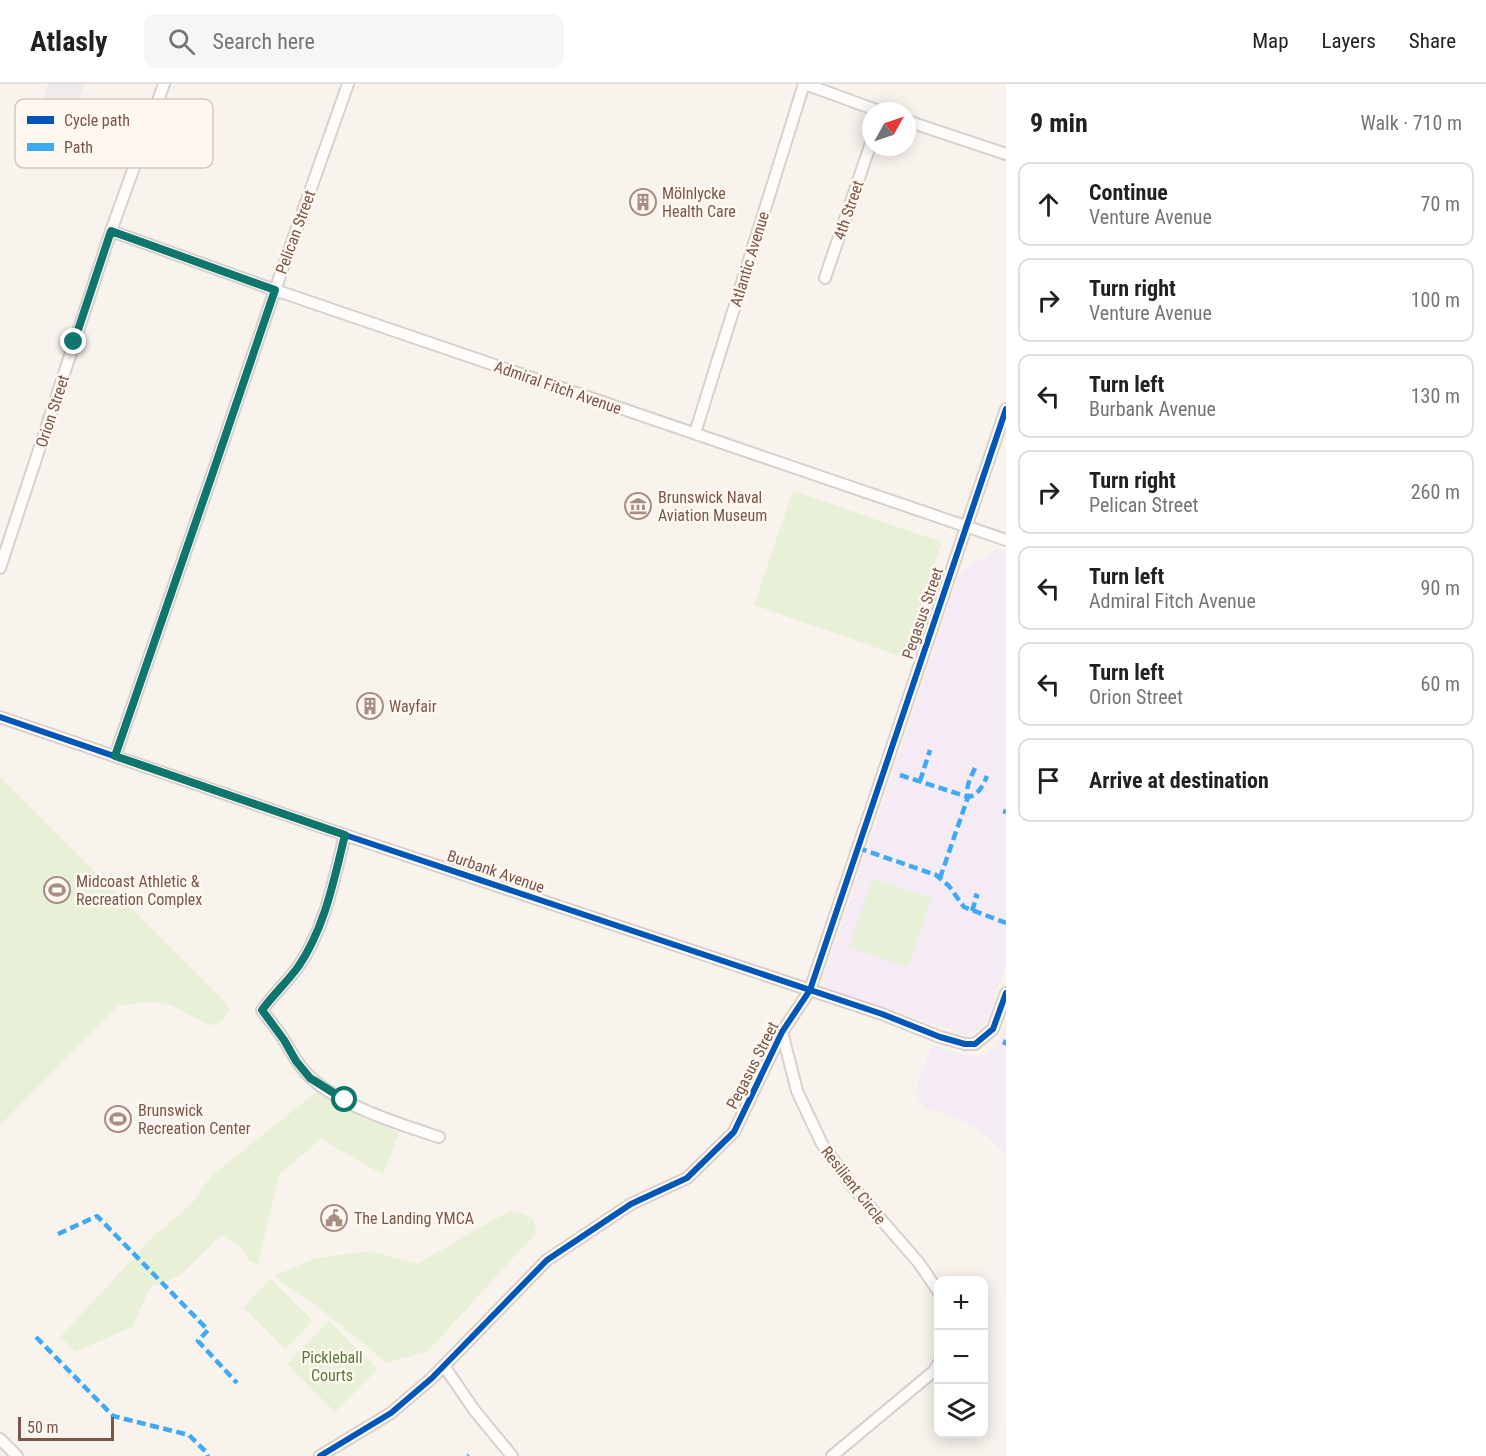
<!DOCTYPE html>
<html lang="en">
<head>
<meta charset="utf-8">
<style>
  :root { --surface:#fff; --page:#f6f6f6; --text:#202124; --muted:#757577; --line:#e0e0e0 }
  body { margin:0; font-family:"Roboto Condensed",sans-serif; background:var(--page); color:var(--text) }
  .controls { position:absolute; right:18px; bottom:18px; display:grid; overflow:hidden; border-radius:12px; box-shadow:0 3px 15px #0003 }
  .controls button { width:54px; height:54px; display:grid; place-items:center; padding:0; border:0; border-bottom:2px solid var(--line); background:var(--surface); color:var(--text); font:30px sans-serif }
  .compass { position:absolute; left:862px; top:18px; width:54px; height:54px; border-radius:50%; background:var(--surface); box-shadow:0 3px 15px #0003; rotate:50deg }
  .scale { position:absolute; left:18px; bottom:15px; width:96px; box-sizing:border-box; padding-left:6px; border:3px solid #7b564a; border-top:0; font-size:16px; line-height:21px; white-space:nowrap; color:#7b564a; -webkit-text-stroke:4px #fff8f1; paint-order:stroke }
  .stop { position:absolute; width:18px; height:18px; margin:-14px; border:4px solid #0f766e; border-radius:50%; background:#fff }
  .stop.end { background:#0f766e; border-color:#fff; box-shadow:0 2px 6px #0008 }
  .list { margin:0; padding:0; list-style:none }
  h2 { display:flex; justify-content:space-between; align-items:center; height:78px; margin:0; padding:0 24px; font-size:26px }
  h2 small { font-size:20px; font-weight:400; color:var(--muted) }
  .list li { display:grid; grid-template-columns:39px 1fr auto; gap:18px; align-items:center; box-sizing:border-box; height:84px; margin:0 12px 12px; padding:0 12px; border:2px solid var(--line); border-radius:12px }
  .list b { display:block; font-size:22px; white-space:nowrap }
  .list p { margin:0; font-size:20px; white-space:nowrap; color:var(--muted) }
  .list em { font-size:20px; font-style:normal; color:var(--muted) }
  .icon { flex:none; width:33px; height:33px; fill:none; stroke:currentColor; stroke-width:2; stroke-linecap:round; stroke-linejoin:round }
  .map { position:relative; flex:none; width:1006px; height:1372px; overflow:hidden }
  header { display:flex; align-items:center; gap:36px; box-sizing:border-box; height:84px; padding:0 30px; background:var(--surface); border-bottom:2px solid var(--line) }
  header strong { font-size:28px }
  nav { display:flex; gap:33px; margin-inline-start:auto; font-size:21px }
  .search { width:420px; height:54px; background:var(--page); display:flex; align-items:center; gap:15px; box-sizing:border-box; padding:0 21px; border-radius:12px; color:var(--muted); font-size:22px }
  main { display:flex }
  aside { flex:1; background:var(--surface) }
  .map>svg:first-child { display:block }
  .education { fill:#f4ebf5 }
  .green { fill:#e8f0d7 }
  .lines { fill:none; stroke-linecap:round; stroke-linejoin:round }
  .taxiway { stroke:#efebea; stroke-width:34 }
  .minor-casing { stroke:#d9d0cc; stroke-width:14 }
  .minor { stroke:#fefdfc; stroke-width:10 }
  .quiet { stroke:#3fa9f5; stroke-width:4.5; stroke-dasharray:9 4.5; stroke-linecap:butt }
  .cycleway-casing { stroke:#fff8f1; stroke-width:10 }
  .cycleway { stroke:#0057b8; stroke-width:6 }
  .route { stroke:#0f766e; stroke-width:8 }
  .labels { text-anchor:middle; stroke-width:5; stroke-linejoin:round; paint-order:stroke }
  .poi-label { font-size:16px; fill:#7b564a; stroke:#fff8f1; text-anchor:start }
  .street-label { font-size:16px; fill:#7b564a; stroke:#fff8f1 }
  .park-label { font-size:16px; fill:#577b3d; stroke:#fff8f1 }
  .key { fill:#fff8f1; stroke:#d7c7bf; stroke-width:1.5 }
  .key-label { font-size:16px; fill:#7b564a }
</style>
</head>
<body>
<header>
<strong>Atlasly</strong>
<div class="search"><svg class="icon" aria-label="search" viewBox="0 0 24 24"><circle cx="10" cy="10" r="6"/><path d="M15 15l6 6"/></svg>Search here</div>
<nav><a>Map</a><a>Layers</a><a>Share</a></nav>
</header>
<main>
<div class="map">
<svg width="1006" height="1372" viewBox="0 0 1006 1372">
  <rect width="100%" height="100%" fill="#f9f3ee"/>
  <!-- education -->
  <g class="education">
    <polygon points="997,466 1006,467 1006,880 988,934 982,943 975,948 967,951 829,905 826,901 823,895 959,491 966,484"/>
    <polygon points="1006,938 1006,1071 982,1047 962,1036 927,1024 921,1019 916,1011 917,1002 931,964 935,962 968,972 978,973 987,970 997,962"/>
  </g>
  <!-- green -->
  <g class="green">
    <polygon points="793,407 942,458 903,573 754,521"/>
    <path d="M0,693L226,919L229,926C225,935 219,941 209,941C196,935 183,926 170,921C154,916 134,919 118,922L0,1041Z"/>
    <polygon points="873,794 932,814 908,883 849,863"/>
    <polygon points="319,1006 371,1036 399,1049 383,1091 321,1055 279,1091 258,1181 249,1176 240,1163 222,1151 178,1193 150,1203 133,1242 76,1268 60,1253 153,1153 193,1118 211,1092"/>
    <polygon points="509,1127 522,1130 534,1136 536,1149 428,1267 387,1279 328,1231 274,1192 313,1175 361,1168 378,1169 417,1180"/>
    <polygon points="271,1195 313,1236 285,1265 243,1224"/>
    <polygon points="329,1237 378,1285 335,1328 287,1280"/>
  </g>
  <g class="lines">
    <!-- taxiway -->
    <polyline class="taxiway" points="53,39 66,0"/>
    <defs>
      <g id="minor">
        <polyline points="805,0 879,27"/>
        <polyline points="907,37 1006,70"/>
        <polyline points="111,147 275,206 1006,456"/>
        <polyline points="825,194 871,59"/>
        <polyline points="695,349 804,0"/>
        <polyline points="0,484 111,147 164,0"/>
        <polyline points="0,633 345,751 882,930 940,953 965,960 975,960 993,945 1006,909"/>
        <polyline points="115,672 211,394 275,206 348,0"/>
        <path d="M345,751C334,795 325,845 298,883C287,898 273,911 262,926C269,936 277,945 284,956C292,969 298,982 310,993C341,1022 399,1040 439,1053"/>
        <polyline points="782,948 797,1007 822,1060 852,1102 919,1179 938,1207"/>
        <polyline points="444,1282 475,1327 512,1372"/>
        <polyline points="0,1355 17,1372"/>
        <polyline points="320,1372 391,1329 432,1294 547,1176 631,1120 687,1094 734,1048 782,948 810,906 1006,325"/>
        <polyline points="832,1372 934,1287 938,1280"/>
      </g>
    </defs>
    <!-- minor casing -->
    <use href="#minor" class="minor-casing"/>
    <!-- minor -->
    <use href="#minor" class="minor"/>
    <!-- quiet -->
    <g class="quiet">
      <path d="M975,684C971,693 965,703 968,713C979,711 983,701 987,692"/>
      <polyline points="900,691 968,713 940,794"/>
      <polyline points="920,697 930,666"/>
      <polyline points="1003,727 1006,728"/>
      <polyline points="858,764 936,791 949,802 964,823 1006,839"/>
      <polyline points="972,827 977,812 974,811"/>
      <polyline points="1004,961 1006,956"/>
      <polyline points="58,1150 97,1132 208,1246 198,1257 237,1299"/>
      <polyline points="36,1253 113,1332 189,1351 207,1369 208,1372"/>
      <polyline points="468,1372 469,1371"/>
    </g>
    <defs>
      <g id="cycleway">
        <polyline points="0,633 345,751 882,930 940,953 965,960 975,960 993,945 1006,909"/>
        <polyline points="320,1372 391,1329 432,1294 547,1176 631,1120 687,1094 734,1048 782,948 810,906 1006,325"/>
      </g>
    </defs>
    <!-- cycleway casing -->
    <use href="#cycleway" class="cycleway-casing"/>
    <!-- cycleway -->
    <use href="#cycleway" class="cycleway"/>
  </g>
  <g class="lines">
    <!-- route -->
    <path class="route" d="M74,258L111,147L275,206L211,394L115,672L345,751C334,795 325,844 298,883C287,898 273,911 262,926L284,956L296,977L310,994L345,1016"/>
  </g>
  <!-- icons -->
  <defs>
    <symbol id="building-ring" viewBox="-11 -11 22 22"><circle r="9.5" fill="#fff8f1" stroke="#a78d83" stroke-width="1.5"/><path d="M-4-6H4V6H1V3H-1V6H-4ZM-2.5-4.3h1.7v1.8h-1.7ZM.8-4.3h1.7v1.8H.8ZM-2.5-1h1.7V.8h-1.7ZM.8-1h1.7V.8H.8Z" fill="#a78d83"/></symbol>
    <symbol id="museum-ring" viewBox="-11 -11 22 22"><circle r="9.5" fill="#fff8f1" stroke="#a78d83" stroke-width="1.5"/><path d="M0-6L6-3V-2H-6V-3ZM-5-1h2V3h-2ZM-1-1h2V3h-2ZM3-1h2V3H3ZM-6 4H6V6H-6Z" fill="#a78d83"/></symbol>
    <symbol id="stadium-ring" viewBox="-11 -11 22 22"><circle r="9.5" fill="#fff8f1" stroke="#a78d83" stroke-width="1.5"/><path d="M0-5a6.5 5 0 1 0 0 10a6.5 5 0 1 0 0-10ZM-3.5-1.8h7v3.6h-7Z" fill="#a78d83"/></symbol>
    <symbol id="civic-ring" viewBox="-11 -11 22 22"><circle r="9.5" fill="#fff8f1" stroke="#a78d83" stroke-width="1.5"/><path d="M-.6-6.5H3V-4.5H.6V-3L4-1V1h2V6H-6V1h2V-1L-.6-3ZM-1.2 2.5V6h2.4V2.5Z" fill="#a78d83"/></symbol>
  </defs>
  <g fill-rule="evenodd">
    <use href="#building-ring" x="628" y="103" width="30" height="30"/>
    <use href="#museum-ring" x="623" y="407" width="30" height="30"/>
    <use href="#building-ring" x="355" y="607" width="30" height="30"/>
    <use href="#stadium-ring" x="42" y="791" width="30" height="30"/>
    <use href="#stadium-ring" x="103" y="1020" width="30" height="30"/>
    <use href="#civic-ring" x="319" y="1119" width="30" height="30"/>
  </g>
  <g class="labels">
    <!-- poi labels -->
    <g class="poi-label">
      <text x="662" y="115">Mölnlycke<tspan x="662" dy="18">Health Care</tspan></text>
      <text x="658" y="419">Brunswick Naval<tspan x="658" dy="18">Aviation Museum</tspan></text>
      <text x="389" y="628">Wayfair</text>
      <text x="76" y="803">Midcoast Athletic &amp;<tspan x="76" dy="18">Recreation Complex</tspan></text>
      <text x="138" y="1032">Brunswick<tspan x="138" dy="18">Recreation Center</tspan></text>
      <text x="354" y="1140">The Landing YMCA</text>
    </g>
    <!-- street labels -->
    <g class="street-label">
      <text transform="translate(848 126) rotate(-71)" y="6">4th Street</text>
      <text transform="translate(295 148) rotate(-70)" y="6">Pelican Street</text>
      <text transform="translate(749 175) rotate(-73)" y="6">Atlantic Avenue</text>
      <text transform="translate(558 303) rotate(19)" y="6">Admiral Fitch Avenue</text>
      <text transform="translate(52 327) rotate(-72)" y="6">Orion Street</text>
      <text transform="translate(922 529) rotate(-71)" y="6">Pegasus Street</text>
      <text transform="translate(496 787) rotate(19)" y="6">Burbank Avenue</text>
      <text transform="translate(752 981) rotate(-63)" y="6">Pegasus Street</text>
      <text transform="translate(854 1101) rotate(52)" y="6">Resilient Circle</text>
    </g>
    <!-- park labels -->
    <g class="park-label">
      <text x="332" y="1279">Pickleball<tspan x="332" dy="18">Courts</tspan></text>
    </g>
  </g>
  <!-- legend -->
  <rect x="15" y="15" width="198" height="69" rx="9" class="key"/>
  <rect x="27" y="32" width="27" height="8" fill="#0057b8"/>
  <rect x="27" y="59" width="27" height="8" fill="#3fa9f5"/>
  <g class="key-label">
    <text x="64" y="42">Cycle path</text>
    <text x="64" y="69">Path</text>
  </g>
</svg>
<div class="controls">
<button>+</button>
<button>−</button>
<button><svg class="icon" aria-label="layers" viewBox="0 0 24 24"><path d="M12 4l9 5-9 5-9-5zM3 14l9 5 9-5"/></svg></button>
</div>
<svg class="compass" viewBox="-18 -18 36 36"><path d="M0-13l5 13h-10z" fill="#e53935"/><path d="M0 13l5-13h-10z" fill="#757577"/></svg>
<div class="scale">50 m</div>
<div class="stop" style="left:345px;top:1016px"></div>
<div class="stop end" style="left:74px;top:258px"></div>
</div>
<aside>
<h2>9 min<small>Walk · 710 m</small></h2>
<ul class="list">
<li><svg class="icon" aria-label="ahead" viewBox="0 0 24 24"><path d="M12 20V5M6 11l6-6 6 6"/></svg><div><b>Continue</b><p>Venture Avenue</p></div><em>70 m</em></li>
<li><svg class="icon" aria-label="right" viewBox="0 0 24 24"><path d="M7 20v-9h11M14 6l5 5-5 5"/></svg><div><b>Turn right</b><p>Venture Avenue</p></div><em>100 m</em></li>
<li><svg class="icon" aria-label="left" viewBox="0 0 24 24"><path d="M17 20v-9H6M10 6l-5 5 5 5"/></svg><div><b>Turn left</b><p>Burbank Avenue</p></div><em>130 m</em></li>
<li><svg class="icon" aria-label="right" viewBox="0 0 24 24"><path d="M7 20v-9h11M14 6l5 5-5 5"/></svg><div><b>Turn right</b><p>Pelican Street</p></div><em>260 m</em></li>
<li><svg class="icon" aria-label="left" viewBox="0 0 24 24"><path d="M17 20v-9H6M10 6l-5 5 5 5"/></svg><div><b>Turn left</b><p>Admiral Fitch Avenue</p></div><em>90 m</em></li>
<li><svg class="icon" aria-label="left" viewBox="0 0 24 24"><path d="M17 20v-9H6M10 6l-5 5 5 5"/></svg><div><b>Turn left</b><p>Orion Street</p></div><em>60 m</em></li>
<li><svg class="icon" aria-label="arrive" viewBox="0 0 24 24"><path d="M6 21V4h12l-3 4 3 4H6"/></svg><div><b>Arrive at destination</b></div></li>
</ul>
</aside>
</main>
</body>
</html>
